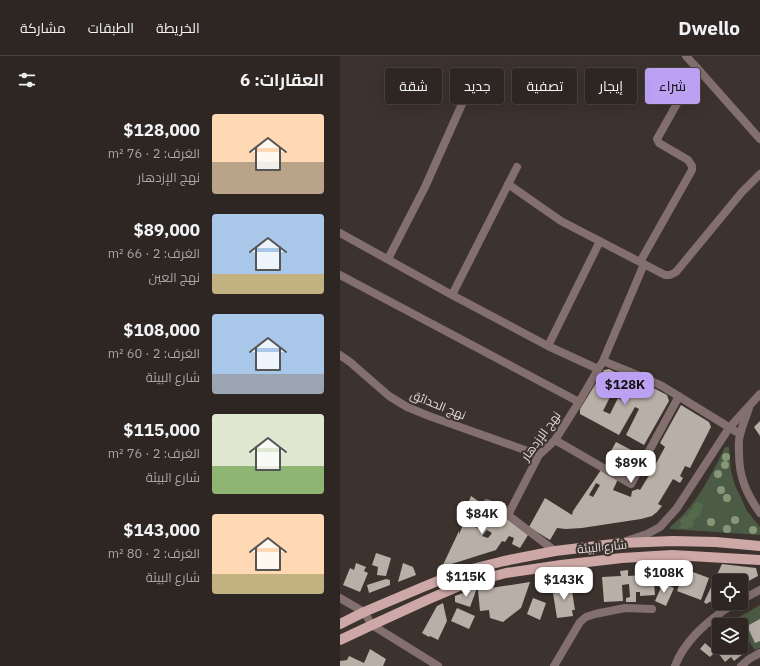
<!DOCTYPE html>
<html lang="ar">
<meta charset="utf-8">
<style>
:root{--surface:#2d2622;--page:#39322f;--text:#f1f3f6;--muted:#a7a5a5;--line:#484340;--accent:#bca0f2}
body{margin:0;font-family:"IBM Plex Sans",Cairo,sans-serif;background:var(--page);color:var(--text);direction:rtl;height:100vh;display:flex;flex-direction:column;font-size:15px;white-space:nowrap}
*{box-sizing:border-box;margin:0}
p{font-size:13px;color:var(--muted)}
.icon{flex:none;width:22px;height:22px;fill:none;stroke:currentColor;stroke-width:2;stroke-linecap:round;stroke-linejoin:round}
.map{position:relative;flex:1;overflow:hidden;direction:ltr}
.side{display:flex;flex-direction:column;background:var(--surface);width:340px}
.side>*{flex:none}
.top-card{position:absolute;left:12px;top:12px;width:348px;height:36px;direction:rtl;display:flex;gap:8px}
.buttons{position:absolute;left:372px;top:518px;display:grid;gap:8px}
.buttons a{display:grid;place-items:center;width:36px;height:36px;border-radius:4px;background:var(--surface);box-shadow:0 4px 16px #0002,0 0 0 1px var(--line);font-size:20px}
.price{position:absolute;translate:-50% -34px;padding:0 9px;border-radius:8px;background:#fff;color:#222;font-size:13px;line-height:26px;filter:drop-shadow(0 1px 2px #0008)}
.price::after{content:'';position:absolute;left:50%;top:24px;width:12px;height:9px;margin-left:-6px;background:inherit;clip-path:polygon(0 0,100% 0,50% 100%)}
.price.current{background:var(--accent);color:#111}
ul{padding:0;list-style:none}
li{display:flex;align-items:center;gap:12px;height:100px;padding:0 16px}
li span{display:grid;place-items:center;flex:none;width:112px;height:80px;border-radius:4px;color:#555}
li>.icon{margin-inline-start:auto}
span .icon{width:48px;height:48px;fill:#fffc;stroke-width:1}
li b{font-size:17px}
h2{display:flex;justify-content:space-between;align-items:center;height:48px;padding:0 16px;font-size:17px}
.chip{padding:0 14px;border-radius:4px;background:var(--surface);box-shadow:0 4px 16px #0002,0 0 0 1px var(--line);font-size:14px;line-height:36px}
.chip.current{background:var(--accent);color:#111}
header{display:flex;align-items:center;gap:24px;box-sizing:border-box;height:56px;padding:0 20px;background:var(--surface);border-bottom:1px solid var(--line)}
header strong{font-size:19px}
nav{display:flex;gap:22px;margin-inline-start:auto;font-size:14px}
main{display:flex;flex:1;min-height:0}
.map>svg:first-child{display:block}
</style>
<header>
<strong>Dwello</strong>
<nav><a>الخريطة</a><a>الطبقات</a><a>مشاركة</a></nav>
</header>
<main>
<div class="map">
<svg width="420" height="610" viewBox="0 0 420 610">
<rect width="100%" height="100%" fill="#3c322e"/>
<path fill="#4c5b45" d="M 385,391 L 389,391 L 391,415 L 395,429 L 407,455 L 420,471 L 420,479 L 330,473 L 330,471 C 355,451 371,420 385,391 Z
M 420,549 L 420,592 L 415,594 L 401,574 L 401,569 L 397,569 L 394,564 Z"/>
<path fill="#556a4c" d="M 357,446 L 358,447 L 361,447 L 363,450 C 362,454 360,456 360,460 L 355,463 L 353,463 L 353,464 C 354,468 354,469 351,472 L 349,471 L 347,473 L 339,472 L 342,467 L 340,465 L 343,461 L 348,459 L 349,455 L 353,453 L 353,449 Z"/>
<path fill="#b8afa6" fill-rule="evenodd" d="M 269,313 L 281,319 L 263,355 L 270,358 L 278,342 L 281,344 L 290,323 L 302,326 L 327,339 L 329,345 L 304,389 L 286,379 L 299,353 L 295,351 L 279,379 L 240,358 L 240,353 L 264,314 Z
M 341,349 L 369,366 L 371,371 L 350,412 L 345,410 L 340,420 L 343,422 L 340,427 L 333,423 L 318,448 L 322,450 L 317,456 L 312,460 L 301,463 L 242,472 L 226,473 L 217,472 L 210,484 L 189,471 L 205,442 L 232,459 L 233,455 L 261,414 L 278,423 L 273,434 L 291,441 L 292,435 L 298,433 L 300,434 L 313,413 L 325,391 L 320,387 ZM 256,427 L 260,429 L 253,441 L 249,439 Z
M 420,365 L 420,380 L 414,371 Z
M 276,386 L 295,396 L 297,400 L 286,419 L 270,410 L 276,397 L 271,395 Z
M 131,440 L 141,447 L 131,469 L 139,473 L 151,454 L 163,460 L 188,479 L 180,492 L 172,488 L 174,482 L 169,480 L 165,486 L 162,485 L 156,494 L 102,511 L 119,475 L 119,478 L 125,465 L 122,463 ZM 147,474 L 152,477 L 148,482 L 142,480 Z
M 36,497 L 51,502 L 46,520 L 37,519 L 38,511 L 32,509 Z
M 16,507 L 26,511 L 24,515 L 28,517 L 20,536 L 3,529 L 10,512 L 14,514 Z
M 63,507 L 73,511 L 76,519 L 58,526 Z
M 382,508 L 416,512 L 418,520 L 401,529 L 401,525 L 379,525 L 379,541 L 366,548 L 364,546 Z
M 345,513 L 369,522 L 361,544 L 337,535 Z
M 288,514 L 288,520 L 319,518 L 319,525 L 314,526 L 315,539 L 300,540 L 300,536 L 296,536 L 296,546 L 286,546 L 286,542 L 290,541 L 289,528 L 282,529 L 283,545 L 264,546 L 262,521 L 281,520 L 280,515 Z
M 46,523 L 50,524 L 50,529 L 29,537 L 27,529 Z
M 190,526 L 181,552 L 163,566 L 150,562 L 149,554 L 140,555 L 138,534 Z
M 323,527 L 334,532 L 326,550 L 315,545 Z
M 229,528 L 230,535 L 232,535 L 235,554 L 232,554 L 233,560 L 217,562 L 212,531 Z
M 137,532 L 130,551 L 115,546 L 115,540 Z
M 193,542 L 206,547 L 200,564 L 187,558 Z
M 103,547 L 107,565 L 98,584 L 90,580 L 89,581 L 82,577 L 97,550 Z
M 117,552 L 135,560 L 129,573 L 111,565 Z
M 420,563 L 420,585 L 415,587 L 407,570 Z
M 401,580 L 409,590 L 401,596 L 403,598 L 394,605 L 391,601 L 385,606 L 375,593 L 379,590 L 379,591 L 401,591 Z
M 365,587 L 375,596 L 370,601 L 360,593 Z
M 30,593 L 46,603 L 43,610 L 0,610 L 0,605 L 7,604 L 9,600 L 24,607 Z"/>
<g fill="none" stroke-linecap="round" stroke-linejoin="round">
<path stroke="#826f6e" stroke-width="8" d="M 168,128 L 221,165 L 325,219 L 330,219 L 336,216 L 402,136 L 420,118
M 0,177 L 112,239 L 208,290 L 258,313
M 48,203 L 85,131 L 122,48
M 300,206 L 352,114 L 352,110 L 348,104 L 319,87 L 317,83 L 357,12
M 0,219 L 239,346
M 112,239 L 177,111
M 208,290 L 260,185
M 0,299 L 10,306 L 49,340 L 67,351 L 89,360 L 199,399
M 263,305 L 304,208
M 215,384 L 291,428 L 339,340
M 147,447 L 168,459 L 215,495
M 168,459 L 199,399 L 215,384 L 239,346 L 263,305 L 300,320 L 322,330 L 400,378
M 214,610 L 240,566 L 246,561 L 255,558 L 285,552 L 312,553
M 401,610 L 409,603 L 420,597"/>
<path stroke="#826f6e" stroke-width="8" d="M 346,0 L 357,12 L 420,83
M 409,352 C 406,361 402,370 400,379 C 398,385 399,391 399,397 C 399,421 406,437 420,457
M 286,485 L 307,478 L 320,471 L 337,452 L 389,372 L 420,338
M 0,542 L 24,556 L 32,569 L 98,610
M 401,544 L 420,534
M 335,610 C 345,583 371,562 395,547"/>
<path stroke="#cea8a6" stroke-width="10" d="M 0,568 L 24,556 L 83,531 L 120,516 L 164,505 L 215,495 L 282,487 L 333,485 L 376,486 L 420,490
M 0,584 L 32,569 L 89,543 L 124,528 L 166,517 L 221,509 L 282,502 L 332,499 L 420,504"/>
</g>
<g fill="#869777">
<circle cx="386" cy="401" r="4"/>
<circle cx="385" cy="409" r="4"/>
<circle cx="378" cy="418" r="4"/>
<circle cx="381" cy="434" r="4"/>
<circle cx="387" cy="442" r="4"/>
<circle cx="395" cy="464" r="4"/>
<circle cx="371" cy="466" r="4"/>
<circle cx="387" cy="473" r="4"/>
<circle cx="413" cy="474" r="4"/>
</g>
<g text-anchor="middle" stroke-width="4" stroke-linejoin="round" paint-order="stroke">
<g font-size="12" fill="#e3ddda" stroke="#3c322e">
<text transform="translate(98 349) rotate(22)" y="4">نهج الحدائق</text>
<text transform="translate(201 380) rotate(-54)" y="4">نهج الإزدهار</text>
<text transform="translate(262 491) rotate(-6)" y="4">شارع البيئة</text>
</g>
</g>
</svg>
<div class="buttons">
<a><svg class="icon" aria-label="locate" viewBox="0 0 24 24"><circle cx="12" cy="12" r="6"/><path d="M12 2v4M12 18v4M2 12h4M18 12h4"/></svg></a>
<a><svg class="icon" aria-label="layers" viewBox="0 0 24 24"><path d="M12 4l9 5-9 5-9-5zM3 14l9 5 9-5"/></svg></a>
</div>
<b class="price current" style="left:285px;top:350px">$128K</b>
<b class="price" style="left:291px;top:428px">$89K</b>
<b class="price" style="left:142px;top:479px">$84K</b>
<b class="price" style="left:324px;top:538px">$108K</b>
<b class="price" style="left:126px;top:542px">$115K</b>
<b class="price" style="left:224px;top:545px">$143K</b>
<div class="top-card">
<a class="chip current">شراء</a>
<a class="chip">إيجار</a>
<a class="chip">تصفية</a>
<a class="chip">جديد</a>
<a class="chip">شقة</a>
</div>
</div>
<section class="side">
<h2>العقارات: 6<svg class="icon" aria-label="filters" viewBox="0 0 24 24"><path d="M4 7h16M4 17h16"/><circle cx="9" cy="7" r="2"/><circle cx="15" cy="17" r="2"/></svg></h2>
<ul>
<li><span style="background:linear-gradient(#ffd9b3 60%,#b9a48a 0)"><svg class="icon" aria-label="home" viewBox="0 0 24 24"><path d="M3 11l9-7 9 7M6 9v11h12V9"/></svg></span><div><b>$128,000</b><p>الغرف: 2 · 76 m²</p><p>نهج الإزدهار</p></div></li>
<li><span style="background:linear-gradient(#a9c7e8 75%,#c2b280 0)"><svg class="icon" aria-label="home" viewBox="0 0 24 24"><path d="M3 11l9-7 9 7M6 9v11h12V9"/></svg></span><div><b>$89,000</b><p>الغرف: 2 · 66 m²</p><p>نهج العين</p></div></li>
<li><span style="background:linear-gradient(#a9c7e8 75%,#9aa5b1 0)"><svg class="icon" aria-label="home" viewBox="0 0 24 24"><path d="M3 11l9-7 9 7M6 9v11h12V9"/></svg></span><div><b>$108,000</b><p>الغرف: 2 · 60 m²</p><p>شارع البيئة</p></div></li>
<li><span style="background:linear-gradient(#dfe7d0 65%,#8fb573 0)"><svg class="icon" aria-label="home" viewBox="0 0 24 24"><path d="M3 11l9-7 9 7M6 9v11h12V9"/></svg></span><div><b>$115,000</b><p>الغرف: 2 · 76 m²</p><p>شارع البيئة</p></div></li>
<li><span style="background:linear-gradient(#ffd9b3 75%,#c2b280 0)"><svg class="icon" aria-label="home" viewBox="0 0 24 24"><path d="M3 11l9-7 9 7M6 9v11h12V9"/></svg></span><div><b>$143,000</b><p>الغرف: 2 · 80 m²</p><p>شارع البيئة</p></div></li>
</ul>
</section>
</main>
